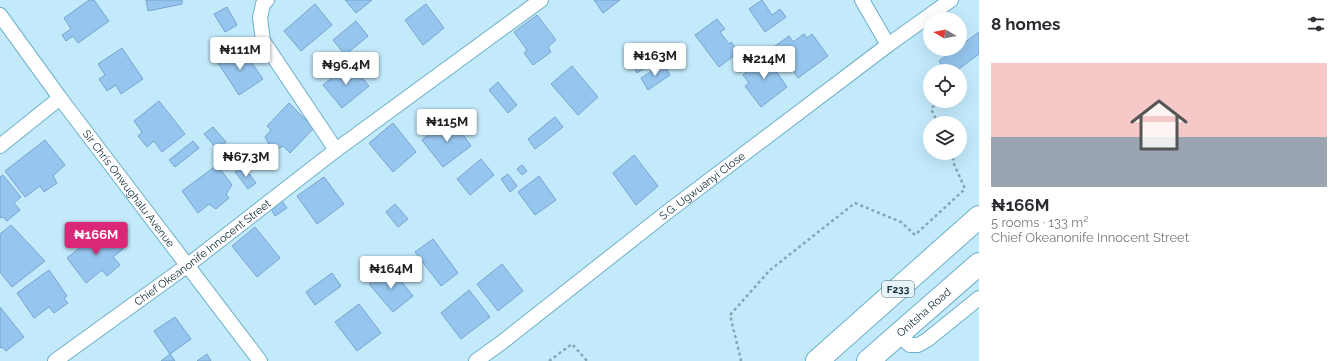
<!DOCTYPE html>
<meta charset="utf-8">
<style>
:root{--surface:#fff;--page:#f7f7f7;--text:#2b2b33;--muted:#7c7c81;--accent:#db2777}
body{margin:0;font-family:Raleway,sans-serif;background:var(--page);color:var(--text);height:100vh;display:flex;flex-direction:column;font-size:15px;white-space:nowrap}
*{box-sizing:border-box;margin:0}
p{font-size:13px;color:var(--muted)}
.icon{flex:none;width:22px;height:22px;fill:none;stroke:currentColor;stroke-width:2;stroke-linecap:round;stroke-linejoin:round}
.map{position:relative;flex:1;overflow:hidden}
.details{display:flex;flex-direction:column;background:var(--surface);width:360px}
.details>*{flex:none}
.needle{width:26px;rotate:280deg}
.tools{position:absolute;left:923px;top:12px;display:grid;gap:8px}
.tools a{display:grid;place-items:center;width:44px;height:44px;border-radius:50%;background:var(--surface);box-shadow:0 4px 16px #0002;font-size:20px}
.price{position:absolute;translate:-50% -34px;padding:0 9px;border-radius:4px;background:#fff;color:#222;font-size:13px;line-height:26px;filter:drop-shadow(0 1px 2px #0008)}
.price::after{content:'';position:absolute;left:50%;top:24px;width:12px;height:9px;margin-left:-6px;background:inherit;clip-path:polygon(0 0,100% 0,50% 100%)}
.price.on{background:var(--accent);color:#fff}
ul{padding:0;list-style:none}
li{display:grid;align-content:center;gap:8px;height:212px;padding:0 12px}
li span{display:grid;place-items:center;height:124px;border-radius:0px;color:#555}
li>.icon{margin-inline-start:auto}
span .icon{width:72px;height:72px;fill:#fffc;stroke-width:1}
li b{font-size:17px}
h2{display:flex;justify-content:space-between;align-items:center;height:48px;padding:0 12px;font-size:17px}
main{display:flex;flex:1;min-height:0}
.map>svg:first-child{display:block}
</style>
<main>
<div class="map">
<svg width="979" height="361" viewBox="0 0 979 361">
<rect width="100%" height="100%" fill="#c3eafb"/>
<path fill="#96c6ef" stroke="#76a4cd" d="M 89,0 L 94,0 L 109,21 L 78,43 L 73,36 L 66,41 L 62,35 L 71,29 L 64,18 Z
M 146,0 L 182,0 L 182,4 L 148,11 Z
M 345,0 L 372,0 L 356,13 Z
M 594,0 L 620,0 L 603,13 Z
M 762,0 L 772,15 L 780,9 L 786,17 L 765,32 L 749,9 Z
M 315,4 L 332,25 L 301,51 L 284,31 Z
M 426,4 L 444,28 L 423,45 L 405,20 Z
M 227,7 L 237,25 L 225,32 L 214,14 Z
M 537,15 L 556,40 L 548,47 L 551,52 L 533,65 L 524,53 L 527,50 L 514,32 Z
M 717,19 L 725,29 L 720,32 L 729,44 L 731,42 L 739,52 L 719,67 L 695,35 Z
M 356,21 L 368,36 L 345,55 L 333,40 Z
M 979,32 L 979,54 L 956,71 L 946,71 L 939,61 L 955,49 L 960,49 L 960,46 Z
M 804,34 L 807,38 L 812,34 L 828,56 L 798,78 L 775,46 L 789,36 L 793,42 Z
M 241,47 L 263,79 L 239,95 L 218,63 Z
M 122,48 L 143,79 L 121,94 L 116,85 L 107,91 L 99,79 L 105,75 L 98,64 Z
M 765,52 L 776,67 L 774,68 L 787,87 L 761,107 L 745,86 L 749,83 L 743,75 L 750,69 L 747,65 Z
M 643,58 L 648,66 L 637,73 L 632,65 Z
M 350,63 L 369,86 L 342,108 L 323,85 Z
M 663,64 L 670,75 L 648,90 L 641,78 Z
M 572,66 L 598,97 L 578,115 L 551,84 Z
M 498,82 L 517,105 L 508,113 L 489,90 Z
M 159,101 L 185,134 L 162,152 L 154,141 L 147,147 L 138,136 L 142,132 L 134,121 Z
M 289,103 L 314,128 L 290,153 L 283,146 L 273,151 L 265,137 L 271,130 L 267,126 Z
M 555,117 L 563,127 L 535,149 L 528,139 Z
M 451,118 L 471,146 L 443,167 L 422,140 Z
M 393,123 L 416,152 L 393,172 L 369,143 Z
M 213,127 L 226,142 L 217,149 L 204,134 Z
M 45,140 L 65,165 L 53,176 L 57,183 L 44,192 L 40,186 L 25,197 L 5,171 Z
M 193,141 L 199,148 L 175,167 L 169,160 Z
M 634,155 L 658,186 L 636,205 L 613,173 Z
M 481,159 L 494,175 L 470,195 L 457,179 Z
M 217,165 L 232,185 L 226,194 L 229,198 L 216,209 L 209,204 L 198,213 L 182,191 Z
M 522,165 L 527,171 L 522,175 L 517,169 Z
M 243,166 L 256,183 L 248,189 L 235,172 Z
M 508,174 L 517,186 L 510,192 L 501,179 Z
M 3,175 L 21,197 L 14,203 L 20,210 L 7,221 L 3,217 L 0,218 L 0,177 Z
M 539,176 L 556,200 L 535,215 L 518,192 Z
M 324,177 L 344,204 L 317,224 L 297,196 Z
M 282,201 L 287,208 L 275,216 L 271,209 Z
M 395,204 L 408,219 L 398,227 L 386,212 Z
M 11,225 L 45,261 L 12,287 L 0,272 L 0,234 Z
M 105,227 L 123,249 L 113,257 L 120,265 L 107,276 L 102,270 L 86,283 L 67,258 Z
M 255,227 L 280,258 L 257,277 L 232,246 Z
M 433,239 L 458,273 L 441,286 L 415,252 Z
M 502,264 L 523,291 L 498,311 L 477,284 Z
M 390,267 L 413,296 L 393,312 L 369,284 Z
M 49,270 L 67,296 L 64,298 L 68,303 L 54,313 L 49,307 L 34,318 L 17,293 Z
M 332,273 L 341,286 L 315,305 L 306,292 Z
M 469,290 L 490,317 L 461,339 L 441,313 Z
M 359,304 L 381,333 L 357,351 L 335,322 Z
M 0,307 L 24,337 L 6,351 L 2,347 L 0,348 Z
M 175,317 L 191,339 L 170,354 L 154,331 Z
M 170,354 L 175,361 L 161,361 Z
M 207,354 L 211,361 L 197,361 Z"/>
<g fill="none" stroke-linecap="round" stroke-linejoin="round">
<defs>
<g id="minor">
<path d="M 267,0 L 263,4 L 260,18 L 263,41 L 336,150"/>
<path d="M 862,0 L 888,45"/>
<path id="s1" d="M 0,15 L 60,98 L 260,361"/>
<path d="M 0,146 L 60,98"/>
<path d="M 898,334 L 910,345 L 918,345 L 927,340 L 979,298"/>
<path id="s2" d="M 55,361 L 188,265 L 336,150 L 541,0"/>
<path id="s3" d="M 476,361 L 501,343 L 666,213 L 888,45 L 951,0"/>
</g>
<g id="primary">
<path d="M 817,361 L 979,217"/>
<path id="s4" d="M 868,361 L 979,264"/>
</g>
</defs>
<use href="#minor" stroke="#6dafca" stroke-width="16"/>
<use href="#primary" stroke="#6dafca" stroke-width="24"/>
<path stroke="#83a7b5" stroke-width="2.5" stroke-dasharray="3 3" stroke-linecap="butt" d="M 938,101 L 931,109 L 938,123
M 549,361 L 572,344 L 587,361
M 740,361 L 741,360 L 730,315 L 770,270 L 855,203 L 901,222 L 915,235 L 965,189 L 954,164 L 952,153"/>
<use href="#minor" stroke="#fff" stroke-width="14"/>
<use href="#primary" stroke="#fff" stroke-width="22"/>
</g>
<g text-anchor="middle" stroke-width="3.5" stroke-linejoin="round" paint-order="stroke">
<rect fill="#e6f3f8" stroke="#506870" stroke-width="1" x="882" y="281" width="32" height="16" rx="3"/>
<g font-size="10" font-weight="bold" fill="#102c36">
<text x="898" y="293">F233</text>
</g>
<g font-size="11" fill="#102c36" stroke="#e6f3f8">
<text dy="4" stroke="none"><textPath href="#s3" startOffset="286">S.G. Ugwuanyi Close</textPath></text>
<text dy="4" stroke="none"><textPath href="#s1" startOffset="216">Sir Chris Onwughalu Avenue</textPath></text>
<text dy="4" stroke="none"><textPath href="#s2" startOffset="183">Chief Okeanonife Innocent Street</textPath></text>
<text dy="4" stroke="none"><textPath href="#s4" startOffset="74">Onitsha Road</textPath></text>
</g>
</g>
</svg>
<div class="tools">
<a><svg class="needle" viewBox="-14 -14 28 28"><path d="M0-13l5 13h-10z" fill="#e53935"/><path d="M0 13l5-13h-10z" fill="#7c7c81"/></svg></a>
<a><svg class="icon" aria-label="locate" viewBox="0 0 24 24"><circle cx="12" cy="12" r="6"/><path d="M12 2v4M12 18v4M2 12h4M18 12h4"/></svg></a>
<a><svg class="icon" aria-label="layers" viewBox="0 0 24 24"><path d="M12 4l9 5-9 5-9-5zM3 14l9 5 9-5"/></svg></a>
</div>
<b class="price" style="left:240px;top:71px">₦111M</b>
<b class="price" style="left:655px;top:77px">₦163M</b>
<b class="price" style="left:764px;top:80px">₦214M</b>
<b class="price" style="left:346px;top:86px">₦96.4M</b>
<b class="price" style="left:447px;top:143px">₦115M</b>
<b class="price" style="left:246px;top:178px">₦67.3M</b>
<b class="price on" style="left:96px;top:256px">₦166M</b>
<b class="price" style="left:391px;top:290px">₦164M</b>
</div>
<section class="details">
<h2>8 homes<svg class="icon" aria-label="filters" viewBox="0 0 24 24"><path d="M4 7h16M4 17h16"/><circle cx="9" cy="7" r="2"/><circle cx="15" cy="17" r="2"/></svg></h2>
<ul>
<li><span style="background:linear-gradient(#f6c9c9 60%,#9aa5b1 0)"><svg class="icon" aria-label="home" viewBox="0 0 24 24"><path d="M3 11l9-7 9 7M6 9v11h12V9"/></svg></span><div><b>₦166M</b><p>5 rooms · 133 m²</p><p>Chief Okeanonife Innocent Street</p></div></li>
</ul>
</section>
</main>
